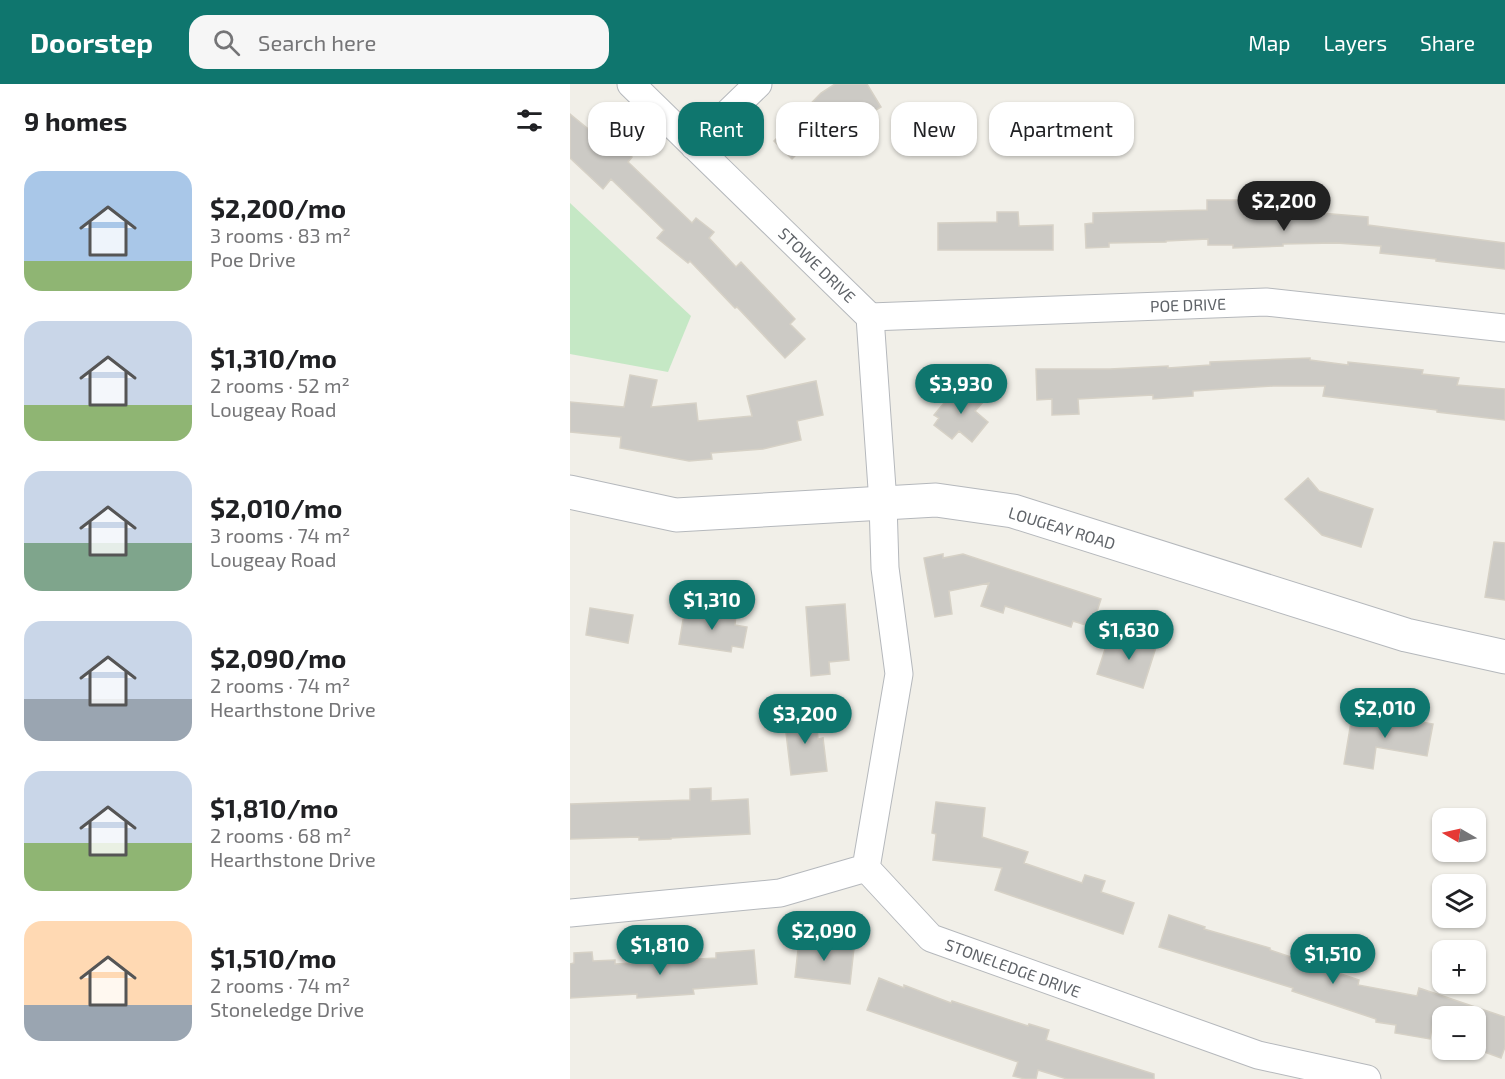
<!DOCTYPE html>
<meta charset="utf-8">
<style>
:root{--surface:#fff;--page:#f6f6f6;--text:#202124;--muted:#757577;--accent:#0f766e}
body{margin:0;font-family:"Exo 2",sans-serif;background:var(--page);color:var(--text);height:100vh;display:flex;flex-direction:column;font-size:22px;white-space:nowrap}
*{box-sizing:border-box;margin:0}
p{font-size:20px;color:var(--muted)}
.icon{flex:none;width:33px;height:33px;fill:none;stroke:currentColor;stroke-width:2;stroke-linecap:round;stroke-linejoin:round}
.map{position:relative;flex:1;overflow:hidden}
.side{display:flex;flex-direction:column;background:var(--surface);width:570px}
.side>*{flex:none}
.hud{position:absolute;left:18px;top:18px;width:570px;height:54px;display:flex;gap:12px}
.needle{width:39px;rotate:279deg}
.tools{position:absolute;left:862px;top:724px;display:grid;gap:12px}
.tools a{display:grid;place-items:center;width:54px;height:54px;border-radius:12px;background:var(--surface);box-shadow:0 2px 4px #0004;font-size:30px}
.price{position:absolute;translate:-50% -51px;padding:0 14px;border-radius:21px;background:var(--accent);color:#fff;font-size:20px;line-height:39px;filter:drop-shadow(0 2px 3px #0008)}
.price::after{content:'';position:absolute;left:50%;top:36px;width:18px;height:14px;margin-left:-9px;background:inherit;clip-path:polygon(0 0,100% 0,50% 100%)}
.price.active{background:#222;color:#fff}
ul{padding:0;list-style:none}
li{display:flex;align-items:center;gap:18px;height:150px;padding:0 24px}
li span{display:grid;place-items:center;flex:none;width:168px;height:120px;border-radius:18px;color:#555}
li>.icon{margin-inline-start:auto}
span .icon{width:72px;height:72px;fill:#fffc;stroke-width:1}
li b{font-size:26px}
h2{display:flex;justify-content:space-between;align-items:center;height:72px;padding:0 24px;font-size:26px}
.tag{padding:0 21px;border-radius:18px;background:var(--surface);box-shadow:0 2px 4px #0004;font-size:21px;line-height:54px}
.tag.active{background:var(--accent);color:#fff}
header{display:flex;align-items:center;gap:36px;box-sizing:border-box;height:84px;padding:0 30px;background:var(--accent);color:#fff}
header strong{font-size:28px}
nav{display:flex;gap:33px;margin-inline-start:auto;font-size:21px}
.search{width:420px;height:54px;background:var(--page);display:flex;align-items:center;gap:15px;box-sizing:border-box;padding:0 21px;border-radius:18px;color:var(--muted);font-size:22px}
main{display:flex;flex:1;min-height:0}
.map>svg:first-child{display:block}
</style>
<header>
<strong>Doorstep</strong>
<div class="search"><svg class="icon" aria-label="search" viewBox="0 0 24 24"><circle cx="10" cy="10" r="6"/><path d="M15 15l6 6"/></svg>Search here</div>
<nav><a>Map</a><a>Layers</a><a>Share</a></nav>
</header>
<main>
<section class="side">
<h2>9 homes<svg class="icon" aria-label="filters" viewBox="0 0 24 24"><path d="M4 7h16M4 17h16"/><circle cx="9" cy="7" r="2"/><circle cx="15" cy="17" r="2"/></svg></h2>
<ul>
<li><span style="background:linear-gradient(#a9c7e8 75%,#8fb573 0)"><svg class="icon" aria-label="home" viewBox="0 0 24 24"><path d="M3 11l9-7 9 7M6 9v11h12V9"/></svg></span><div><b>$2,200/mo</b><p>3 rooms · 83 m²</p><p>Poe Drive</p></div></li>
<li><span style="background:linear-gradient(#c9d6e8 70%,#8fb573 0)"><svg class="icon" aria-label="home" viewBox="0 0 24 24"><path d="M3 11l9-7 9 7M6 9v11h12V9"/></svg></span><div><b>$1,310/mo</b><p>2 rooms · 52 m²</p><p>Lougeay Road</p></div></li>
<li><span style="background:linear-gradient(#c9d6e8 60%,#7fa58c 0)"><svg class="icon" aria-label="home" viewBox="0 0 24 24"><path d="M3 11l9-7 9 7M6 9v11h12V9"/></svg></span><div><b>$2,010/mo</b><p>3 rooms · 74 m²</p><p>Lougeay Road</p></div></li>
<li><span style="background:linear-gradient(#c9d6e8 65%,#9aa5b1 0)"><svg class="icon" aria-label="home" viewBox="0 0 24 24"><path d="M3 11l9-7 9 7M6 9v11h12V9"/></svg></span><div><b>$2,090/mo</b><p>2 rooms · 74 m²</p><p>Hearthstone Drive</p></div></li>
<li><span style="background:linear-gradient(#c9d6e8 60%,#8fb573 0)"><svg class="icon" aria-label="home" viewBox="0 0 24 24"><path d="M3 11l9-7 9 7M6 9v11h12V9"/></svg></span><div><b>$1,810/mo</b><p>2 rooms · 68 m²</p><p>Hearthstone Drive</p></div></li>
<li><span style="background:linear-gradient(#ffd9b3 70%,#9aa5b1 0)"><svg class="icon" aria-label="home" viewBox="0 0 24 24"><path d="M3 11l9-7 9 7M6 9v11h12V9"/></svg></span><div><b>$1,510/mo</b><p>2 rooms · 74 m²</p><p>Stoneledge Drive</p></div></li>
</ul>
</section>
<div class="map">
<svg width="935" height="995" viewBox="0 0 935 995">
<rect width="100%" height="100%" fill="#f1efe8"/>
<path fill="#c5e8c5" d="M 0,119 L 121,232 L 98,288 L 0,270 Z"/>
<path fill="#cccac5" stroke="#d6d1c6" stroke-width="1.5" d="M 265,0 L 297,0 L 311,23 L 275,45 L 266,30 L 222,75 L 204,57 L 251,9 Z
M 0,30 L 38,61 L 43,56 L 62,73 L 58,78 L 122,139 L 126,134 L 144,148 L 139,154 L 166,183 L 171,178 L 225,235 L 220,240 L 235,255 L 215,274 L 167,223 L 165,224 L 120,177 L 118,179 L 87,154 L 94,146 L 41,95 L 33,105 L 0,74 Z
M 637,116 L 681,116 L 681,124 L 738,124 L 738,128 L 798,133 L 798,141 L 935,159 L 935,185 L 866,177 L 866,175 L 810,169 L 811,162 L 766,159 L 713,160 L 713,162 L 663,164 L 663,161 L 638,161 L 638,155 L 596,157 L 596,158 L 539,159 L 539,163 L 516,164 L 515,140 L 523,139 L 523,129 L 637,126 Z
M 427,128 L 448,128 L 449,142 L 483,141 L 483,166 L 368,166 L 368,139 L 427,138 Z
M 740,274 L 740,276 L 778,281 L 778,278 L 853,286 L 852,290 L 889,294 L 887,301 L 935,305 L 935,336 L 867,328 L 867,326 L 753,312 L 755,302 L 703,302 L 623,307 L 623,312 L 583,315 L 583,311 L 508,315 L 509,330 L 482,331 L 482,315 L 467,316 L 466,285 L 540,285 L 598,282 L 598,284 L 640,281 L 640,278 Z
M 60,291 L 87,296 L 81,323 L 126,319 L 128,337 L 182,332 L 177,312 L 246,297 L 253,331 L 227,337 L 231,356 L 193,365 L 141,369 L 142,375 L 119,377 L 50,364 L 51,353 L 0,348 L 0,318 L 54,323 Z
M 395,302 L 414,317 L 405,327 L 418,338 L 402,358 L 389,347 L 382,355 L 364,341 L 369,334 L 364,331 L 383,308 L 387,312 Z
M 738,394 L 749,407 L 803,425 L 791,463 L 752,451 L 715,415 Z
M 924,458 L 935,459 L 935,516 L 915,513 Z
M 373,470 L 373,474 L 393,470 L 531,515 L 522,543 L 503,537 L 501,543 L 435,522 L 433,529 L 411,522 L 419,499 L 379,507 L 382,530 L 365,533 L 354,474 Z
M 275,520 L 279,576 L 259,578 L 260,590 L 241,592 L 236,523 Z
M 20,524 L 63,531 L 58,559 L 16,551 Z
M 115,524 L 166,531 L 165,541 L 177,543 L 173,564 L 162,562 L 161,568 L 109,560 Z
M 563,549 L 588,557 L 573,604 L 527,590 L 538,556 L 559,563 Z
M 246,629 L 248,655 L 253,654 L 257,687 L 221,691 L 214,632 Z
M 782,632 L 818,638 L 819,632 L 863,640 L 857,672 L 806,663 L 803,685 L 774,680 Z
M 141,704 L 141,717 L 178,715 L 180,750 L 101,754 L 101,755 L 69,756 L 69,753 L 0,755 L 0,720 L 120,716 L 120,705 Z
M 366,718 L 415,724 L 412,753 L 458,768 L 454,779 L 512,799 L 515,791 L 535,797 L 531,808 L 564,819 L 553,850 L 425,806 L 432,784 L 363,776 L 366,750 L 362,749 Z
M 599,831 L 635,843 L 634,845 L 700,864 L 700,866 L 789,896 L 788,901 L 847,912 L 849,904 L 935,933 L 935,963 L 931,974 L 906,965 L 906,933 L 864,933 L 860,955 L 825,949 L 826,941 L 806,938 L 806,935 L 722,907 L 723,904 L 589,863 Z
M 229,857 L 284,864 L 280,900 L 225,893 Z
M 184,866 L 187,900 L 123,905 L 124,910 L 67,914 L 67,910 L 0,914 L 0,880 L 4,879 L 4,869 L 22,868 L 23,877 L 45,876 L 45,880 L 146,874 L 146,869 Z
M 309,894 L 334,904 L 334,901 L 381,919 L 382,917 L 458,942 L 459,940 L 479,946 L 476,956 L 584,990 L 584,995 L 497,995 L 468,986 L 466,995 L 455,995 L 443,992 L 448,978 L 297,926 Z"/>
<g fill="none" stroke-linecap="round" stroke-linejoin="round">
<defs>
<path id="minor" d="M 61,0 L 300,233 L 313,419 L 315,484 L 329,590 L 296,784
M 124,62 L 188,0
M 300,233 L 696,218 L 935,244
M 296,784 L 361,854 L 688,971 L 797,995
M 0,829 L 210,809 L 296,784"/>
<path id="tertiary" d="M 0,408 L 106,431 L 366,416 L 443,427 L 836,551 L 935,573"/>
</defs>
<use href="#minor" stroke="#b5b8bc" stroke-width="29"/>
<use href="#tertiary" stroke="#b5b8bc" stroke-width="35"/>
<use href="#minor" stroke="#fff" stroke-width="27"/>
<use href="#tertiary" stroke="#fff" stroke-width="33"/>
</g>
<g text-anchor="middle" stroke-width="6" stroke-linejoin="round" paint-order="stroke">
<g font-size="16" fill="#5f6368" stroke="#fff">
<text transform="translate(247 181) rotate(44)" y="6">STOWE DRIVE</text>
<text transform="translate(618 221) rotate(-2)" y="6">POE DRIVE</text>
<text transform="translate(492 444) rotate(17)" y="6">LOUGEAY ROAD</text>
<text transform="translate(443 884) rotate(20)" y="6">STONELEDGE DRIVE</text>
</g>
</g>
</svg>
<div class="tools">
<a><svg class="needle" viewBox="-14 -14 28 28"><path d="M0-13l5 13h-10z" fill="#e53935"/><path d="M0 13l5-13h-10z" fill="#757577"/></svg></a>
<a><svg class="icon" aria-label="layers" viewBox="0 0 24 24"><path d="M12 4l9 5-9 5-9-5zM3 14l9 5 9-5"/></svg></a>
<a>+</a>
<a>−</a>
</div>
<b class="price active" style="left:714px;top:148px">$2,200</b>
<b class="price" style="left:391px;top:331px">$3,930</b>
<b class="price" style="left:142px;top:547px">$1,310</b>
<b class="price" style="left:559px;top:577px">$1,630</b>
<b class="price" style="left:815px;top:655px">$2,010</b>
<b class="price" style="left:235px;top:661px">$3,200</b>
<b class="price" style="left:254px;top:878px">$2,090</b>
<b class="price" style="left:90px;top:892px">$1,810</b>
<b class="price" style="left:763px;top:901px">$1,510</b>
<div class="hud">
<a class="tag">Buy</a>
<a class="tag active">Rent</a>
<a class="tag">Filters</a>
<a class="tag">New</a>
<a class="tag">Apartment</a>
</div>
</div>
</main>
